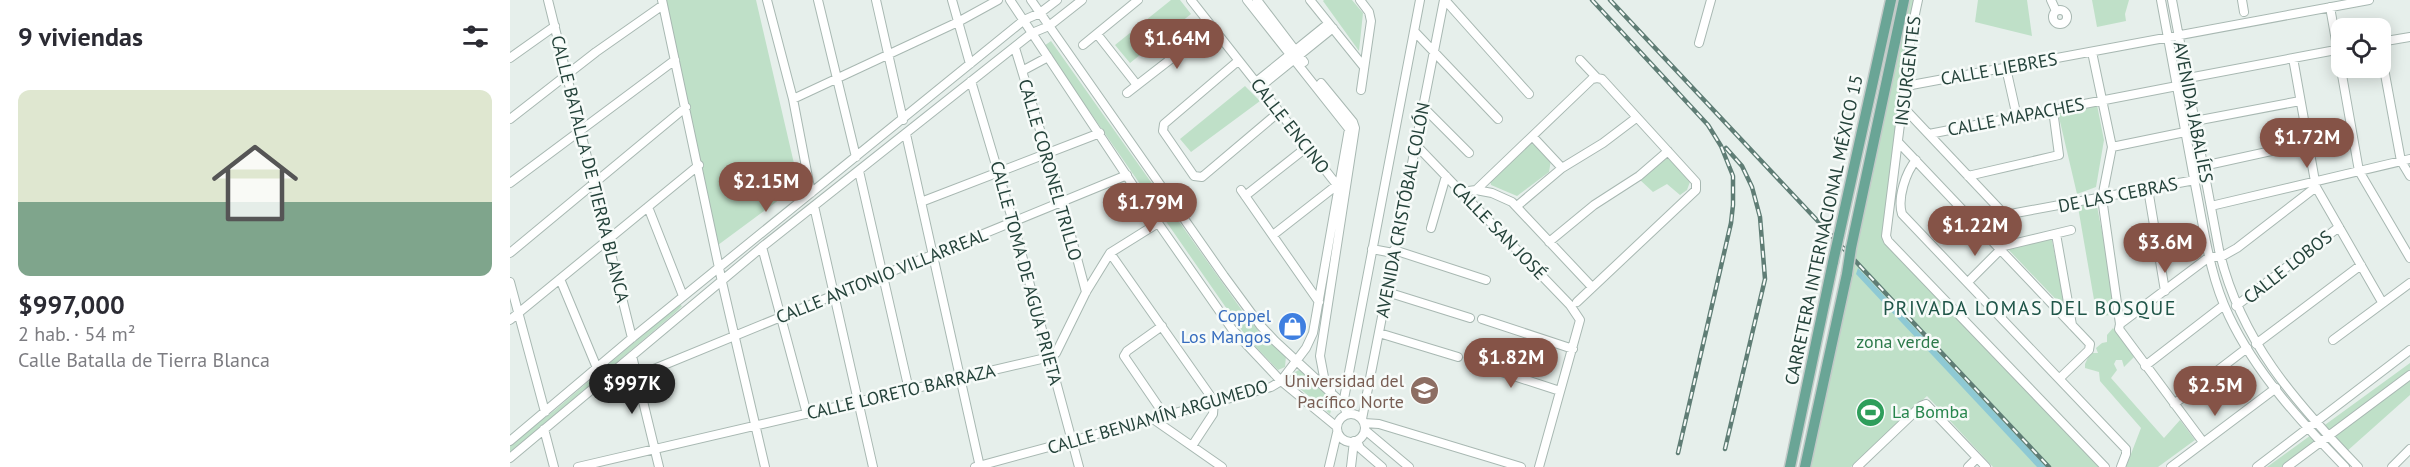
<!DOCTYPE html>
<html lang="es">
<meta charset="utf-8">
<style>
:root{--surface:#fff;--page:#f2f2f3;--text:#2b2b33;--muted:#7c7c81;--line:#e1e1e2;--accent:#855347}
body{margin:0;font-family:"PT Sans",sans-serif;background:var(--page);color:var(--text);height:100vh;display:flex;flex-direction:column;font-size:22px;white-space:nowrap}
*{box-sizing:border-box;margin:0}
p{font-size:20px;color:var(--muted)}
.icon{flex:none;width:33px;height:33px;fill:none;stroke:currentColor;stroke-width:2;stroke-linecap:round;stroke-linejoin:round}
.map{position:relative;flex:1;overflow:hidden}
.sheet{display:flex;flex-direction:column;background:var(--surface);width:510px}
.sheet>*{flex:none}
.controls{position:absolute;left:1821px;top:18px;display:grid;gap:12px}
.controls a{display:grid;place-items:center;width:60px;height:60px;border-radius:12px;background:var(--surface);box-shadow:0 3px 15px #0003;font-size:30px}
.price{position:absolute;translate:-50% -51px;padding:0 14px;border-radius:21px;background:var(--accent);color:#fff;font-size:20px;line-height:39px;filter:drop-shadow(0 2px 3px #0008)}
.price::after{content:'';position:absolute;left:50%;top:36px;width:18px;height:14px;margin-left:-9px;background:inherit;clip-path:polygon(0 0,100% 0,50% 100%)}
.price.active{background:#222;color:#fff}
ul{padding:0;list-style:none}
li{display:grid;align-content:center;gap:12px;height:318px;padding:0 18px}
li+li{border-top:2px solid var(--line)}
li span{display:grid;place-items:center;height:186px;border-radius:12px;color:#555}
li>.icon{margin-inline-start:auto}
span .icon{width:108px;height:108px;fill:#fffc;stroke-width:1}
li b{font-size:26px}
h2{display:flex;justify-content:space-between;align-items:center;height:72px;padding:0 18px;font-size:26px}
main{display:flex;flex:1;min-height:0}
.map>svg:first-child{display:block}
</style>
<main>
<section class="sheet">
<h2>9 viviendas<svg class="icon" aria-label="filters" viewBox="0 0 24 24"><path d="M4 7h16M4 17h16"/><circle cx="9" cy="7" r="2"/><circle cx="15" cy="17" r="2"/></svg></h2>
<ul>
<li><span style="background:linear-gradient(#dfe7d0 60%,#7fa58c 0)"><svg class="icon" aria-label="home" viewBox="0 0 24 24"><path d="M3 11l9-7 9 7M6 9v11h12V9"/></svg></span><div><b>$997,000</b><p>2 hab. · 54 m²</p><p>Calle Batalla de Tierra Blanca</p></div></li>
</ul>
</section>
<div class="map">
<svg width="1900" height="467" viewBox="0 0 1900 467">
<rect width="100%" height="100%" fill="#e6efeb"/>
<path fill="#bfe0c8" d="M 156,0 L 246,0 L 289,185 L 208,245 Z
M 661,0 L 670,0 L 681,14 L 620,63 L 605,45 Z
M 814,0 L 842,0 L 853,13 L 849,51 L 813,1 Z
M 1398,0 L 1407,0 L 1373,238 L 1593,467 L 1483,467 L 1417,396 L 1341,467 L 1299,467 Z
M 1468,0 L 1517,0 L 1522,36 L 1465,22 Z
M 1582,0 L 1619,0 L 1615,14 L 1616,21 L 1587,27 Z
M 541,41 L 731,309 L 750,333 L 776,356 L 775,367 L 768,370 L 738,339 L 726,322 L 534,46 Z
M 735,86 L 750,101 L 681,152 L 670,139 Z
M 1587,105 L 1594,140 L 1586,187 L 1567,194 L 1548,113 Z
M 1017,142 L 1027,146 L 1041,160 L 1039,172 L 1007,196 L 981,185 L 980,180 Z
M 1157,157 L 1162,159 L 1181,179 L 1177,190 L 1170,195 L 1157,184 L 1143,192 L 1129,179 Z
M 1586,201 L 1606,304 L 1606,314 L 1587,317 L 1568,207 Z
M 1541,236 L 1556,310 L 1496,247 Z
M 169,304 L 172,306 L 166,312 L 0,453 L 0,444 L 45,410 Z
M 1603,328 L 1624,357 L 1614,367 L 1612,360 L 1606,360 L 1604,364 L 1607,370 L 1601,378 L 1654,438 L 1670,420 L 1685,440 L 1648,467 L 1616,467 L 1631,428 L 1590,381 L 1589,372 L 1575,368 L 1575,364 L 1580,353 L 1588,353 L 1586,348 L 1592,343 L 1597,342 L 1597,335 Z
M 1900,363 L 1900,395 L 1827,460 L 1809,442 L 1781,467 L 1757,467 Z
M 791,369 L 824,400 L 820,414 L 782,382 L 783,373 Z"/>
<path fill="#8ec9d4" d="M 1348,268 L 1536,467 L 1527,467 L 1346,274 Z"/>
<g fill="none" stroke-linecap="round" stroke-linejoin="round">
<defs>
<path id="minor" d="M 38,0 L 122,338
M 152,0 L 212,282 L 255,467
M 257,0 L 283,99 L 301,193
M 308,0 L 346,157
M 366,0 L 393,120
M 442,0 L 460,64
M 500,0 L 648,223 L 722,329 L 771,381 L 827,427
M 521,0 L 714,276 L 750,325 L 765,341 L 833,404 L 837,414
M 681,0 L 831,190
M 747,0 L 794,62
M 800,0 L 854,67
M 850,0 L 859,12 L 861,21 L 851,90
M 935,0 L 1019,94
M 1408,0 L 1402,28 L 1376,236 L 1378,241 L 1595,467
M 1541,0 L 1546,11
M 1651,0 C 1662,61 1674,122 1685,184 C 1694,228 1699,275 1719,316 C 1746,373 1791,422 1835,467
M 1662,0 L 1709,250 C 1730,340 1785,402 1848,467
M 1732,0 L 1734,12
M 1820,7 L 1849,171 L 1900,258
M1543 17a7 7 0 1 1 14 0a7 7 0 1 1-14 0Z
M 905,32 L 988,119
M 587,34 L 627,85
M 1870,42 L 1900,37
M 1189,43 L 1201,0
M 573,45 L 628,0
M 1870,47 L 1891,161 L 1900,176
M 505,48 L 552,202 L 576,292
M 1582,52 L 1602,147 L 1592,198 L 1610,324 L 1609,329 L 1693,442
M 0,58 L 45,26
M 1783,58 L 1806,187 L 1872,302
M 728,61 L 654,124 L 653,131 L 684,176 L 692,177 L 769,112
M 1496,68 L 1507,117
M 512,71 L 538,57
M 1673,79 L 1831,49
M 461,81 L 503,222 L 569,467
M 746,82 L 814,27
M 811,83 L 843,122 L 845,128 L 810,356 L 814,377 L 821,390
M 1396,86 L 1859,0
M 750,87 L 823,28
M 617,93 L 702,27
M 283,99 L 448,22 L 488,0
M 1393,107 L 1495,215 L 1685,180
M 914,108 L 959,153
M 0,119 L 86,52 L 153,5
M 1685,121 L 1790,101
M 396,134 L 470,467
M 1419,134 L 1667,86
M 1023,137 L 1052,168
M 1389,143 L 1580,344 L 1579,350 L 1550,378
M 906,145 L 1060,305 L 1070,320 L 1029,467
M 1602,147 L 1675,132
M 1406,160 C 1396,172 1387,198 1392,214 L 1616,449 L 1616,454 L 1611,467
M 1693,166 L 1798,143
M 349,171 L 399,390
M 1458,176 L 1549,155 L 1543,110
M 0,183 L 165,60
M 1638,189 L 1655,291
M 731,190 L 809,302
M 966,190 L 1082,79 L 1087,78
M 951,192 L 966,190 L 982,193 L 1002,202 L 1082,287
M 735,196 L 797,147
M 411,202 L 590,133
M 304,206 L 363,467
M 1007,206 L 1052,168 L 1093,143 L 1126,118
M 1701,206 L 1900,159
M 138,207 L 173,296
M 921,228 L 936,176
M 1546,234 L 1562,325
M 763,235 L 827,185
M 1039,242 L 1084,205 L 1129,176 L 1158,151
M 252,247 L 297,414
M 862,249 L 883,253
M 884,250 L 976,280
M 0,253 L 176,107
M 600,253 L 704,401 L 703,414 L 682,446
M 50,279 L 87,368
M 0,282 L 35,412
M 1458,282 L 1494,246 L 1561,230
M 877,292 L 960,318
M 1067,302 L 1186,190 L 1186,182 L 1092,79 L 1087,78 L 1070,60
M 1726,306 L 1829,227
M 972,319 L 1063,349
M 0,320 L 189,165
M 1610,324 L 1699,257 L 1711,257 L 1727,248 L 1806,187
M 652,326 L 617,351 L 614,356 L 655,416
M 869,333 L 948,357
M 1823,340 L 1900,283
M 1746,344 L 1851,265
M 122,356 L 149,467
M 961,362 L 1050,391
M 1635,366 L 1714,305
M 127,376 L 617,175
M 833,404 L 910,0
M 1664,404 L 1737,348
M827 428a14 14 0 1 1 28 0a14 14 0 1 1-28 0Z
M 643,419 L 712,467
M 852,419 L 934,0
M 854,423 L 869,424 L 1011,467
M 34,429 L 44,467
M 855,430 L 899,467
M 0,441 L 122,338 L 514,20 L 530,13 L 547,0
M 847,441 L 850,448 L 872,467
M 0,458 L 252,247 L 522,33 L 539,26 L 572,0
M 68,467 L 540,357 L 546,353 L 576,292 L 600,253 L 648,223
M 465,467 L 761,387 L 771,381 L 796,348 L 803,333 L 839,129 L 737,0
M 819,467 L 827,433
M 841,467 L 844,441
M 1347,467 L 1411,406 L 1416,404 L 1476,467
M 1458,467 L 1467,458
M 1661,467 L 1766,388
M 1747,467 L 1900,350
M 1777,467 L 1900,375
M 1882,467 L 1900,449"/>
<path id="major" d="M 1329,235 L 1381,0
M 1341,248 L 1394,0
M 1280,467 L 1323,262
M 1295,467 L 1337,274"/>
</defs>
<use href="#minor" stroke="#a8b8b2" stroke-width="10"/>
<use href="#major" stroke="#c2cac8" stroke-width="13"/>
<use href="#minor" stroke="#fff" stroke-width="8"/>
<use href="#major" stroke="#6aa596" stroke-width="10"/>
<defs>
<path id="rail" d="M 1082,0 L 1198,125 L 1211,146 L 1223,176 L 1223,205 L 1221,223 L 1168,453
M 1100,0 L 1539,467
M 1215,449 L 1255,279 L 1250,217 L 1242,187 L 1232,166 L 1216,148"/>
</defs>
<use href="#rail" stroke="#5f7d75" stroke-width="4.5"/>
<use href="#rail" stroke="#f7fbf9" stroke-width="2" stroke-dasharray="7" stroke-linecap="butt"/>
<defs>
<path id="major-bridge" d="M 1323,262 L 1329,235
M 1337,274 L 1341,248"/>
</defs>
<use href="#major-bridge" stroke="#c2cac8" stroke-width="13" stroke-linecap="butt"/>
<use href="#major-bridge" stroke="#6aa596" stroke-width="10"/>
</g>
<defs>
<symbol id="shop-disc" viewBox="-11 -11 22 22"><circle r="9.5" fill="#3f7fe0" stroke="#f7fbf9"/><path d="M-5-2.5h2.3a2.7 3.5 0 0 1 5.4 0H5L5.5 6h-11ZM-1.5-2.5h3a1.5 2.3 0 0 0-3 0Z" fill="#fff"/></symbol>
<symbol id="university-disc" viewBox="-11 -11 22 22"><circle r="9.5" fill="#8d6e63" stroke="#f7fbf9"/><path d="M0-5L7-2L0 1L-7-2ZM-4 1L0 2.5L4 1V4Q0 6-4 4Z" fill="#fff"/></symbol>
<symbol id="stadium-disc" viewBox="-11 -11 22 22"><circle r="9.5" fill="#2e9e5b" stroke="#f7fbf9"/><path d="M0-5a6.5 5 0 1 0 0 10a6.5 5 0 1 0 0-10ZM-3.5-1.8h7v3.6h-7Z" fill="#fff"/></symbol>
</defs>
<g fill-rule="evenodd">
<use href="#shop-disc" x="766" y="310" width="33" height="33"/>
<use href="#university-disc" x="898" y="374" width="33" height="33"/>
<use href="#stadium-disc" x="1344" y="396" width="33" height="33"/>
</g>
<g text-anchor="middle" stroke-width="5" stroke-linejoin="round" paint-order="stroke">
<g font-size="18" fill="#24423a" stroke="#f7fbf9">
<text transform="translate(1489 69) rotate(-10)" y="6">CALLE LIEBRES</text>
<text transform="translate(1398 71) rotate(-83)" y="6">INSURGENTES</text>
<text transform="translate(1683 112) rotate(79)" y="6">AVENIDA JABALÍES</text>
<text transform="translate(1506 117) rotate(-11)" y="6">CALLE MAPACHES</text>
<text transform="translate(780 126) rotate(52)" y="6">CALLE ENCINO</text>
<text transform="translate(80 169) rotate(76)" y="6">CALLE BATALLA DE TIERRA BLANCA</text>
<text transform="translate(540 170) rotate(74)" y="6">CALLE CORONEL TRILLO</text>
<text transform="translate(1608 195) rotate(-11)" y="6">DE LAS CEBRAS</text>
<text transform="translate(893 210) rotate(-79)" y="6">AVENIDA CRISTÓBAL COLÓN</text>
<text transform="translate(1314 230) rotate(-78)" y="6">CARRETERA INTERNACIONAL MÉXICO 15</text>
<text transform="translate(989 231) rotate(46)" y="6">CALLE SAN JOSÉ</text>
<text transform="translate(1778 267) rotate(-38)" y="6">CALLE LOBOS</text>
<text transform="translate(516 273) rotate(75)" y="6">CALLE TOMA DE AGUA PRIETA</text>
<text transform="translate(372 276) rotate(-22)" y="6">CALLE ANTONIO VILLARREAL</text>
<text transform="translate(391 392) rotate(-13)" y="6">CALLE LORETO BARRAZA</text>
<text transform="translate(648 417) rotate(-16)" y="6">CALLE BENJAMÍN ARGUMEDO</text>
</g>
<g font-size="18" fill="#366cbe" stroke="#f7fbf9" text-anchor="end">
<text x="761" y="322">Coppel<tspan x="761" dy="21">Los Mangos</tspan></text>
</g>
<g font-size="18" fill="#2d7a4b" stroke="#f7fbf9">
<text x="1388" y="348">zona verde</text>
</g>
<g font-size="18" fill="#785e54" stroke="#f7fbf9" text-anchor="end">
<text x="894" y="387">Universidad del<tspan x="894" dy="21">Pacífico Norte</tspan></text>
</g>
<g font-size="18" fill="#27864d" stroke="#f7fbf9" text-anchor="start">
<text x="1382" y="418">La Bomba</text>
</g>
<g font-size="20" letter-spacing="1.5" fill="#1f5548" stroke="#f7fbf9">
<text x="1520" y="315">PRIVADA LOMAS DEL BOSQUE</text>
</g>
</g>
</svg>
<div class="controls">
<a><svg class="icon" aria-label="locate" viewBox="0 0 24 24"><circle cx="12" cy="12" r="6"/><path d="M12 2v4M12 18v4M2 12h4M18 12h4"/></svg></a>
</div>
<b class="price" style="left:667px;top:70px">$1.64M</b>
<b class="price" style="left:1797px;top:169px">$1.72M</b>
<b class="price" style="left:256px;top:213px">$2.15M</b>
<b class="price" style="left:640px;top:234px">$1.79M</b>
<b class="price" style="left:1465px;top:257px">$1.22M</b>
<b class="price" style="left:1655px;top:274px">$3.6M</b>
<b class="price" style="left:1001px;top:389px">$1.82M</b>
<b class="price active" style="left:122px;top:415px">$997K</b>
<b class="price" style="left:1705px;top:417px">$2.5M</b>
</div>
</main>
